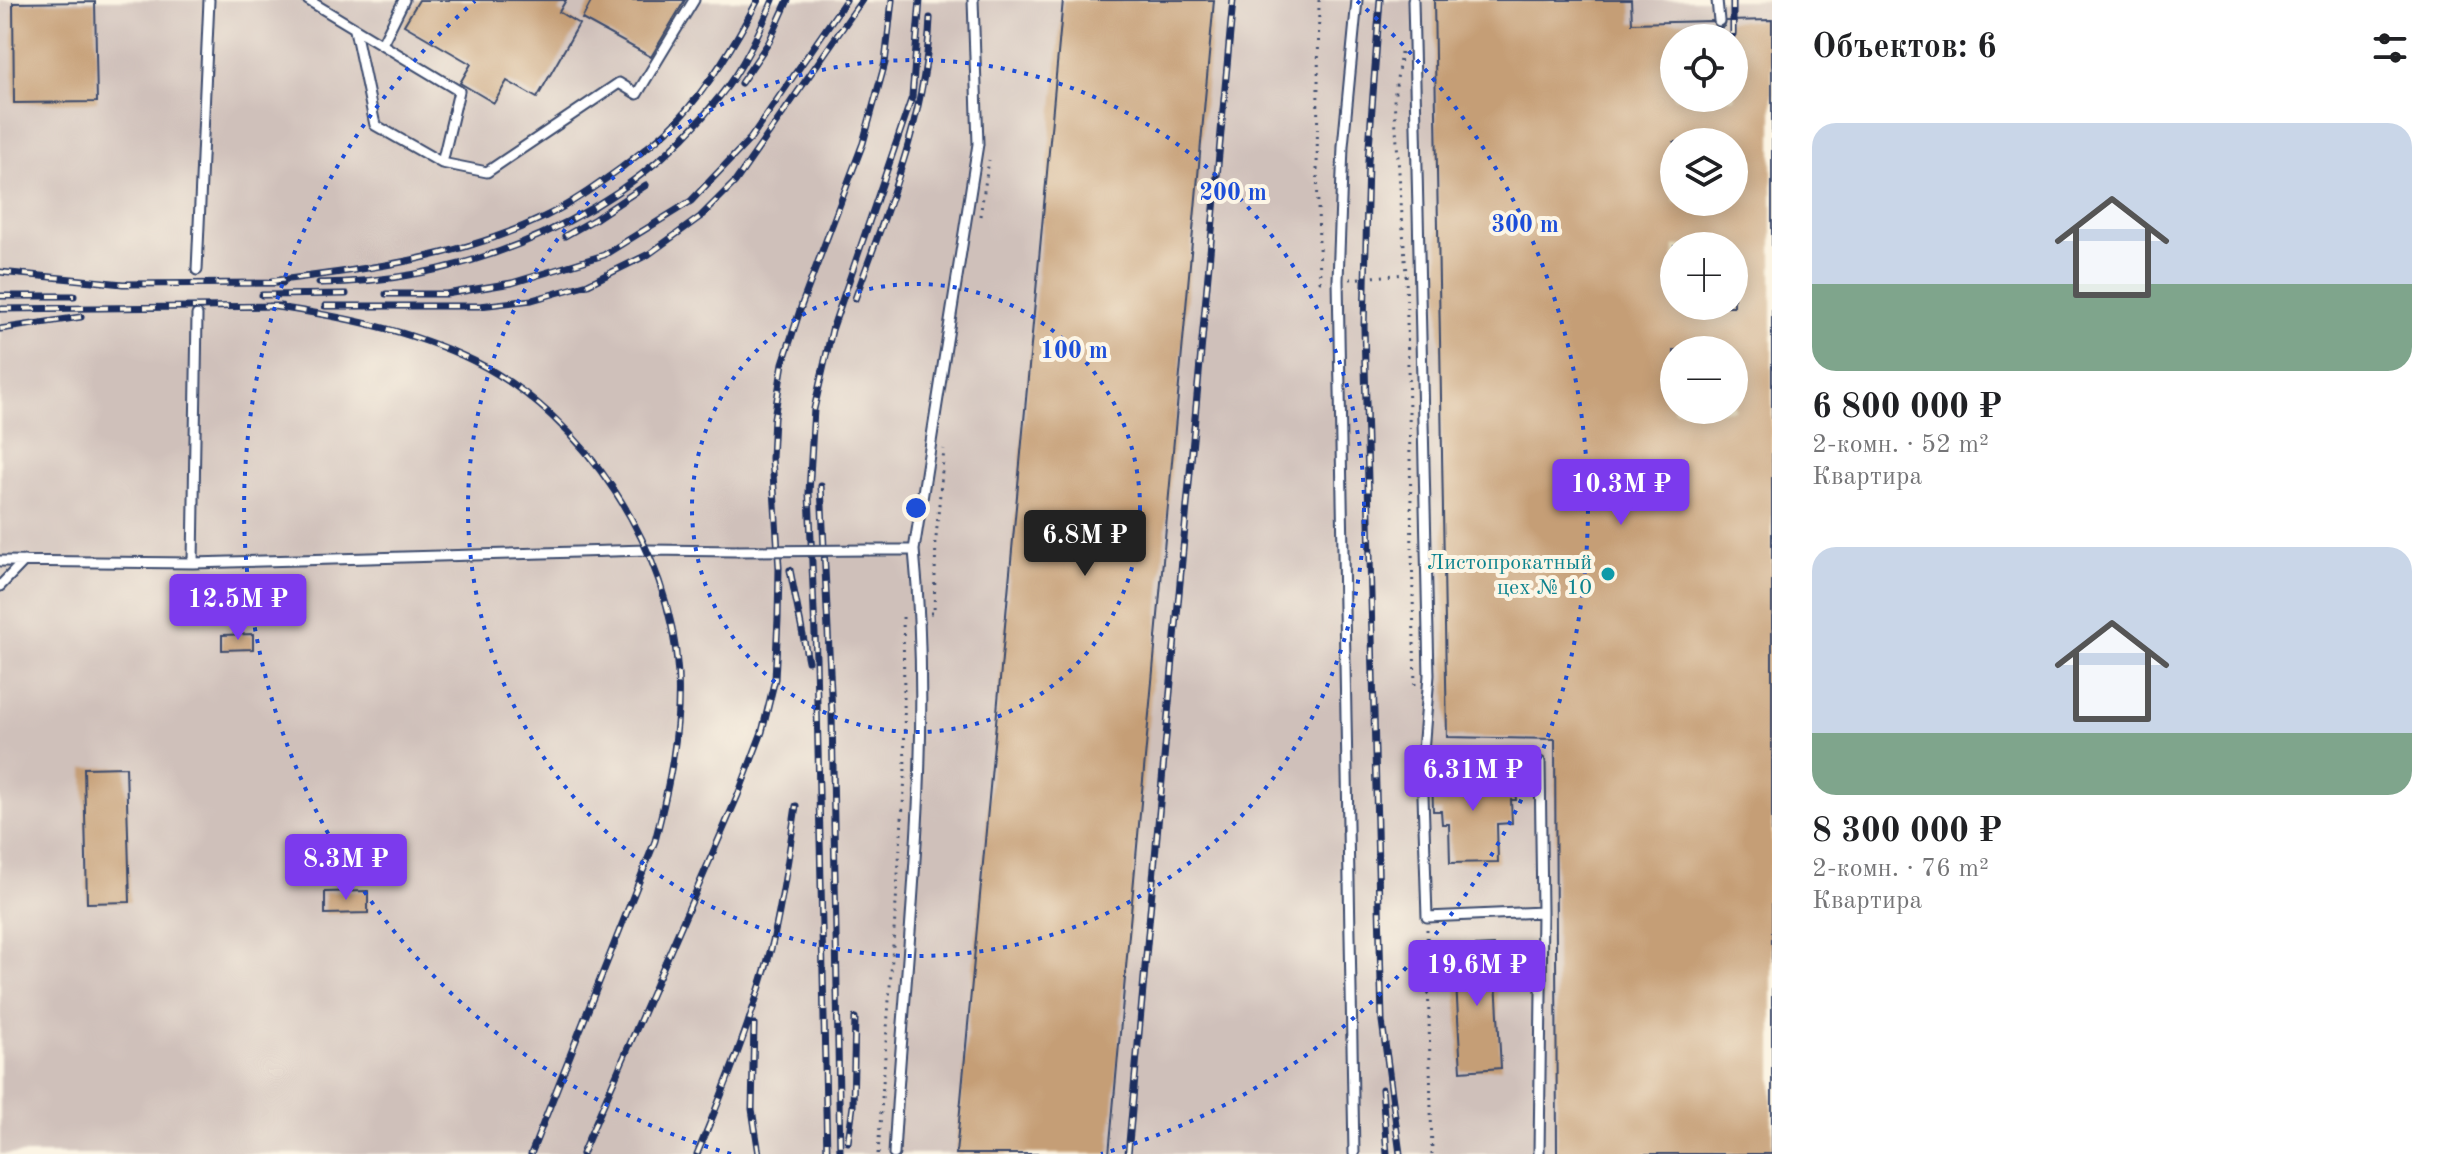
<!DOCTYPE html>
<html lang="ru">
<meta charset="utf-8">
<style>
:root{--surface:#fff;--page:#f2f2f2;--text:#202124;--muted:#757577;--accent:#7c3aed}
body{margin:0;font-family:"Old Standard TT",serif;background:var(--page);color:var(--text);height:100vh;display:flex;flex-direction:column;font-size:30px;white-space:nowrap}
*{box-sizing:border-box;margin:0}
p{font-size:26px;color:var(--muted)}
.icon{flex:none;width:44px;height:44px;fill:none;stroke:currentColor;stroke-width:2;stroke-linecap:round;stroke-linejoin:round}
.map{position:relative;flex:1;overflow:hidden}
.sheet{display:flex;flex-direction:column;background:var(--surface);width:680px}
.sheet>*{flex:none}
.controls{position:absolute;left:1660px;top:24px;display:grid;gap:16px}
.controls a{display:grid;place-items:center;width:88px;height:88px;border-radius:50%;background:var(--surface);box-shadow:0 4px 20px #0003;font-size:40px}
.price{position:absolute;translate:-50% -68px;padding:0 18px;border-radius:8px;background:var(--accent);color:#fff;font-size:26px;line-height:52px;filter:drop-shadow(0 2px 4px #0008)}
.price::after{content:'';position:absolute;left:50%;top:48px;width:24px;height:18px;margin-left:-12px;background:inherit;clip-path:polygon(0 0,100% 0,50% 100%)}
.price.current{background:#222;color:#fff}
ul{padding:0;list-style:none}
li{display:grid;align-content:center;gap:16px;height:424px;padding:0 40px}
li span{display:grid;place-items:center;height:248px;border-radius:24px;color:#555}
li>.icon{margin-inline-start:auto}
span .icon{width:144px;height:144px;fill:#fffc;stroke-width:1}
li b{font-size:34px}
h2{display:flex;justify-content:space-between;align-items:center;height:96px;padding:0 40px;font-size:34px}
main{display:flex;flex:1;min-height:0}
.map>svg:first-child{display:block}
</style>
<main>
<div class="map">
<svg width="1772" height="1154" viewBox="0 0 1772 1154">
<rect width="100%" height="100%" fill="#fcf5e5"/>
<filter id="ink" filterUnits="userSpaceOnUse"><feTurbulence type="fractalNoise" baseFrequency=".0125" numOctaves="2"/><feDisplacementMap in="SourceGraphic" scale="16" xChannelSelector="R" yChannelSelector="G"/><feConvolveMatrix kernelMatrix="1 2 1 2 8 2 1 2 1" color-interpolation-filters="sRGB"/></filter>
<filter id="wash" filterUnits="userSpaceOnUse"><feTurbulence type="fractalNoise" baseFrequency=".006" numOctaves="4" result="noise"/><feDisplacementMap in="SourceGraphic" scale="32" xChannelSelector="R" yChannelSelector="G"/><feGaussianBlur stdDeviation="1.8" result="paint"/><feColorMatrix in="noise" values="0 0 0 0 0 0 0 0 0 0 0 0 0 0 0 0 0 1.4 0 .05"/><feComposite in="paint" operator="in"/></filter>
<g filter="url(#wash)">
<rect width="100%" height="100%" fill="#eae0bc"/>
<path fill="#cfc0ba" fill-rule="evenodd" d="M 0,0 L 1772,0 L 1772,1154 L 0,1154 ZM 1674,38 L 1734,38 L 1734,98 L 1674,98 ZM 1674,142 L 1734,142 L 1734,202 L 1674,202 ZM 1674,246 L 1734,246 L 1734,306 L 1674,306 ZM 1674,350 L 1734,350 L 1734,410 L 1674,410 Z"/>
<g id="blocks">
<path fill="#c59e76" fill-rule="evenodd" d="M 419,0 L 566,0 L 559,12 L 579,24 L 537,98 L 507,81 L 494,103 L 460,83 L 471,64 L 404,25 Z
M 592,0 L 685,0 L 651,57 L 582,19 Z
M 1063,0 L 1214,0 L 1109,1154 L 956,1154 Z
M 1434,0 L 1631,0 L 1632,23 L 1712,21 L 1719,28 L 1724,27 L 1726,21 L 1772,20 L 1772,1154 L 1557,1154 L 1555,739 L 1447,737 ZM 1674,38 L 1734,38 L 1734,98 L 1674,98 ZM 1674,142 L 1734,142 L 1734,202 L 1674,202 ZM 1674,246 L 1734,246 L 1734,306 L 1674,306 ZM 1674,350 L 1734,350 L 1734,410 L 1674,410 Z
M 95,2 L 97,102 L 14,103 L 13,3 Z
M 253,634 L 253,649 L 222,650 L 222,635 Z
M 126,767 L 130,902 L 87,903 L 84,768 Z
M 1466,771 L 1466,778 L 1515,777 L 1516,800 L 1511,800 L 1512,823 L 1497,824 L 1498,862 L 1450,863 L 1449,824 L 1442,824 L 1441,811 L 1433,811 L 1432,772 Z
M 368,891 L 368,913 L 325,914 L 325,892 Z
M 1494,945 L 1501,1068 L 1461,1071 L 1454,947 Z"/>
</g>
</g>
<g filter="url(#ink)">
<use href="#blocks" fill-opacity="0" stroke="#3a4a6c" stroke-width="2"/>
<g fill="none" stroke-linecap="round" stroke-linejoin="round">
<defs>
<path id="lane" d="M 308,0 L 459,91 L 442,163
M 1413,0 L 1429,675 L 1422,765 L 1427,917 L 1542,912 L 1539,1154
M 1717,0 L 1719,21
M 355,30 L 375,125 L 442,163 L 487,172 L 619,83 L 637,94 L 694,0
M 382,44 L 404,0
M 197,270 L 209,0
M 869,550 L 914,550
M 0,561 L 193,563 L 647,550 L 737,551
M 193,563 L 197,315
M 0,586 L 24,561
M 1422,765 L 1540,762 L 1542,912
M 894,1154 C 905,952 934,752 914,550 L 978,144 L 973,0
M 1354,1154 L 1338,280 L 1343,146 L 1357,0"/>
</defs>
<use href="#lane" stroke="#3a4a6c" stroke-width="13"/>
<path stroke="#3a4a6c" stroke-width="3" stroke-dasharray="2 6" stroke-linecap="butt" d="M 1319,0 L 1317,169 L 1320,281 L 1327,281
M 1401,52 L 1394,99 L 1406,274 L 1415,687
M 980,216 L 989,160
M 1350,279 L 1406,274
M 930,613 L 934,613 L 936,538 L 944,449
M 1427,929 L 1432,1154
M 878,1154 L 905,777 L 903,614 L 906,614"/>
<use href="#lane" stroke="#fff" stroke-width="9"/>
<defs>
<path id="rail" d="M 1380,0 L 1368,161 L 1364,327 L 1382,1021 L 1400,1154
M 1733,34 L 1733,0
M 741,83 L 769,42 L 788,0
M 565,236 L 595,219 L 646,185
M 0,272 L 123,284 L 283,283
M 272,281 C 364,270 459,258 544,217 C 571,204 596,186 621,168 C 640,153 660,139 677,121 C 710,85 735,43 758,0
M 319,283 C 471,282 626,217 720,96 C 743,68 759,33 773,0
M 386,294 L 446,294 L 512,283 L 604,255 L 691,201 L 750,139 L 846,0
M 262,295 L 346,294
M 0,296 L 74,296
M 855,299 C 888,207 926,117 930,18
M 270,306 C 340,316 411,330 474,361 C 586,417 671,550 678,674 C 681,731 669,786 655,841 L 531,1154
M 325,306 L 480,306 L 532,300 L 588,284 L 649,254 L 700,217 L 735,182 L 862,0
M 0,309 L 281,306
M 0,329 L 81,317
M 821,486 L 832,713 L 840,1154
M 790,570 L 808,661
M 754,1024 L 752,1109 L 759,1154
M 1382,1089 L 1387,1154
M 848,1142 L 853,1106 L 855,1018
M 582,1154 L 738,795 L 762,732 L 775,679 L 778,619 L 779,568 L 772,458 L 774,418 L 783,363 L 802,304 L 863,143 L 885,63 L 892,0
M 697,1154 C 726,1086 753,1017 772,945 C 783,900 789,852 796,806
M 827,1154 L 816,658 L 809,493 L 814,409 L 832,330 L 912,97 L 920,0
M 1128,1154 L 1233,0"/>
</defs>
<use href="#rail" stroke="#1b2f5e" stroke-width="7"/>
<use href="#rail" stroke="#fcf5e5" stroke-width="4" stroke-dasharray="12" stroke-linecap="butt"/>
<defs>
<path id="lane-bridge" d="M 737,551 L 869,550"/>
</defs>
<use href="#lane-bridge" stroke="#3a4a6c" stroke-width="13" stroke-linecap="butt"/>
<use href="#lane-bridge" stroke="#fff" stroke-width="9"/>
</g>
</g>
<g fill="none" stroke="#1d4ed8" stroke-width="4" stroke-dasharray="4 8">
<circle cx="916" cy="508" r="224"/>
<circle cx="916" cy="508" r="448"/>
<path d="M731 1154A672 672 0 0 1 475 1M1357 1A672 672 0 0 1 1101 1154"/>
</g>
<circle fill="#0f9aa8" stroke="#fcf5e5" stroke-width="3" cx="1608" cy="574" r="8"/>
<g text-anchor="middle" stroke-width="8" stroke-linejoin="round" paint-order="stroke">
<g font-size="22" fill="#0d838f" stroke="#fcf5e5" text-anchor="end">
<text x="1592" y="569">Листопрокатный<tspan x="1592" dy="25">цех № 10</tspan></text>
</g>
</g>
<circle cx="916" cy="508" r="12" fill="#1d4ed8" stroke="#fcf5e5" stroke-width="4"/>
<g font-size="24" text-anchor="middle" font-weight="bold" fill="#1d4ed8" stroke="#fcf5e5" stroke-width="8" stroke-linejoin="round" paint-order="stroke">
<text x="1233" y="200">200 m</text>
<text x="1525" y="232">300 m</text>
<text x="1074" y="358">100 m</text>
</g>
</svg>
<div class="controls">
<a><svg class="icon" aria-label="locate" viewBox="0 0 24 24"><circle cx="12" cy="12" r="6"/><path d="M12 2v4M12 18v4M2 12h4M18 12h4"/></svg></a>
<a><svg class="icon" aria-label="layers" viewBox="0 0 24 24"><path d="M12 4l9 5-9 5-9-5zM3 14l9 5 9-5"/></svg></a>
<a>+</a>
<a>−</a>
</div>
<b class="price" style="left:1621px;top:527px">10.3M ₽</b>
<b class="price current" style="left:1085px;top:578px">6.8M ₽</b>
<b class="price" style="left:238px;top:642px">12.5M ₽</b>
<b class="price" style="left:1473px;top:813px">6.31M ₽</b>
<b class="price" style="left:346px;top:902px">8.3M ₽</b>
<b class="price" style="left:1477px;top:1008px">19.6M ₽</b>
</div>
<section class="sheet">
<h2>Объектов: 6<svg class="icon" aria-label="filters" viewBox="0 0 24 24"><path d="M4 7h16M4 17h16"/><circle cx="9" cy="7" r="2"/><circle cx="15" cy="17" r="2"/></svg></h2>
<ul>
<li><span style="background:linear-gradient(#c9d6e8 65%,#7fa58c 0)"><svg class="icon" aria-label="home" viewBox="0 0 24 24"><path d="M3 11l9-7 9 7M6 9v11h12V9"/></svg></span><div><b>6 800 000 ₽</b><p>2-комн. · 52 m²</p><p>Квартира</p></div></li>
<li><span style="background:linear-gradient(#c9d6e8 75%,#7fa58c 0)"><svg class="icon" aria-label="home" viewBox="0 0 24 24"><path d="M3 11l9-7 9 7M6 9v11h12V9"/></svg></span><div><b>8 300 000 ₽</b><p>2-комн. · 76 m²</p><p>Квартира</p></div></li>
</ul>
</section>
</main>
